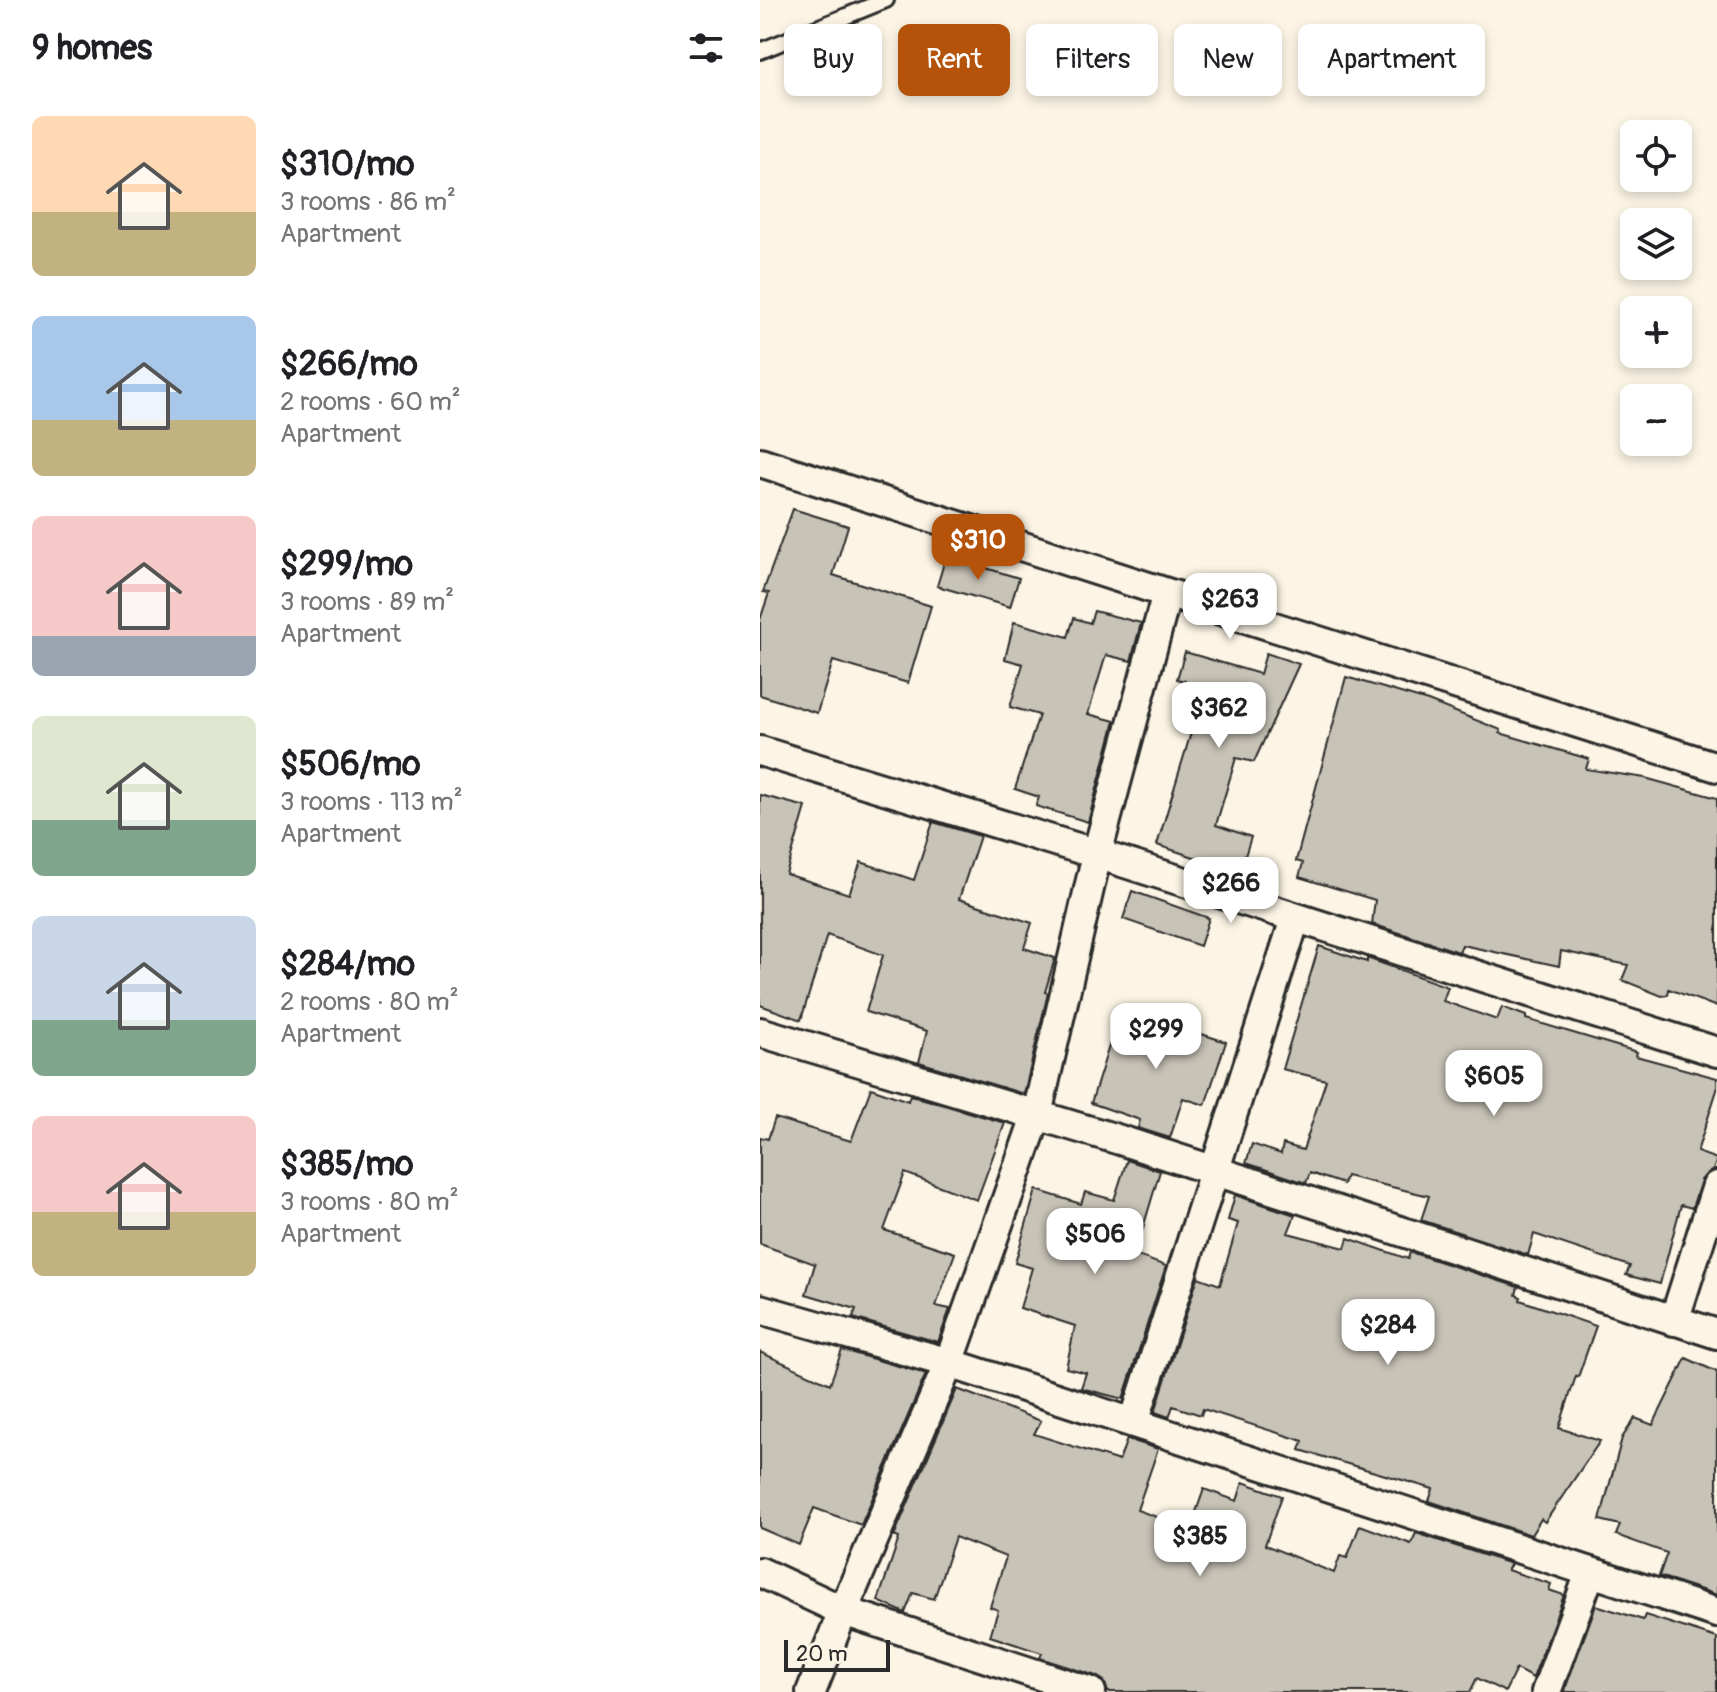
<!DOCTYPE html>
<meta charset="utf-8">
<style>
:root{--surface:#fff;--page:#f2f2f2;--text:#202124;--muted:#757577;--accent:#b45309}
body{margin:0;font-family:Pangolin,sans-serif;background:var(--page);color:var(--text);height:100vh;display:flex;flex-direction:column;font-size:30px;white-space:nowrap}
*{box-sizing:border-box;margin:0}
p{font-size:26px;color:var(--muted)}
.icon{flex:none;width:44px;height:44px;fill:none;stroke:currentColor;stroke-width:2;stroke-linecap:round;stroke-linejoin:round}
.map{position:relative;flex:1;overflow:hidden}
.sheet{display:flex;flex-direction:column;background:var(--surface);width:760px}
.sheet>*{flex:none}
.banner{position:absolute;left:24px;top:24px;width:760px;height:72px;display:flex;gap:16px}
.buttons{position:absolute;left:860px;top:120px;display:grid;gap:16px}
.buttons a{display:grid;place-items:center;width:72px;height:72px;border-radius:12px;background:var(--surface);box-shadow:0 4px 12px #0003;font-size:40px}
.scale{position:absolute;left:24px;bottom:20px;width:106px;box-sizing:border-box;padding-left:8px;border:4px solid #2b2b2b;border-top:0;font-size:22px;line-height:28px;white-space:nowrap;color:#2b2b2b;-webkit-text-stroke:6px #fcf5e5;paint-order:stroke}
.price{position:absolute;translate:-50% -68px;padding:0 18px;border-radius:16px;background:#fff;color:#222;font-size:26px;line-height:52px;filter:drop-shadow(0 2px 4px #0008)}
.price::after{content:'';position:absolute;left:50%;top:48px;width:24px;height:18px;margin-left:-12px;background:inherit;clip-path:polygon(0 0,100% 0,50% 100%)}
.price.on{background:var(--accent);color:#fff}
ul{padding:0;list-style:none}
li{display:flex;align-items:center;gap:24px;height:200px;padding:0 32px}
li span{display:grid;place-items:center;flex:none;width:224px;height:160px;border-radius:12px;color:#555}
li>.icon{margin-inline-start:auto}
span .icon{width:96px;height:96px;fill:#fffc;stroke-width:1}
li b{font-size:34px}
h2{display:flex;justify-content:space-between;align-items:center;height:96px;padding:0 32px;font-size:34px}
.chip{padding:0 28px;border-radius:12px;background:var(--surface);box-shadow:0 4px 12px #0003;font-size:28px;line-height:72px}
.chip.on{background:var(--accent);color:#fff}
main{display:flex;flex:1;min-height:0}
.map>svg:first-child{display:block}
</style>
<main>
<section class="sheet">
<h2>9 homes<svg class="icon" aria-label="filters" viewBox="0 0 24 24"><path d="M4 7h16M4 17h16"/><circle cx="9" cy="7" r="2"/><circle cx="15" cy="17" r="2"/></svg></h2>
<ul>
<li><span style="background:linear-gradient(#ffd9b3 60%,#c2b280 0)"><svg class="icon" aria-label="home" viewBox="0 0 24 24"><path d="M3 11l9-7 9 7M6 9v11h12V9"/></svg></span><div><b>$310/mo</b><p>3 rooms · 86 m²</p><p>Apartment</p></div></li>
<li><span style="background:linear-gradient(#a9c7e8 65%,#c2b280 0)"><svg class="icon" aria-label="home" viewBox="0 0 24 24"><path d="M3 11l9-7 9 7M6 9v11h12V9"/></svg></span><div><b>$266/mo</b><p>2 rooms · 60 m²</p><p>Apartment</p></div></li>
<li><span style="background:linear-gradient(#f6c9c9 75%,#9aa5b1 0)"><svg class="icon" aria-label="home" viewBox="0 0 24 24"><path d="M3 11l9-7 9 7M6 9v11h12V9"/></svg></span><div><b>$299/mo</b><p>3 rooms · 89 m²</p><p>Apartment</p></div></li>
<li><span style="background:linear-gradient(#dfe7d0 65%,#7fa58c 0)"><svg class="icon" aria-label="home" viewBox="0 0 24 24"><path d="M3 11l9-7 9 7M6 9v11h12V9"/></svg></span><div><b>$506/mo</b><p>3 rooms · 113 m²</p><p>Apartment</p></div></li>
<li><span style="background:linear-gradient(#c9d6e8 65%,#7fa58c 0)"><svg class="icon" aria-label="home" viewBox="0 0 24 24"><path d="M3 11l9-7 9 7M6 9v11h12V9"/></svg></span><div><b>$284/mo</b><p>2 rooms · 80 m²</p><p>Apartment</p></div></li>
<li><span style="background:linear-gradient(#f6c9c9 60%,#c2b280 0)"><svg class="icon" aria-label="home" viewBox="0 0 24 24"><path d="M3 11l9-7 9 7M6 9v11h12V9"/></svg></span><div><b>$385/mo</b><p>3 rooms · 80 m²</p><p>Apartment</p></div></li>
</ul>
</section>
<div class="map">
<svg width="957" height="1692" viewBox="0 0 957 1692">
<rect width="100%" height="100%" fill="#fcf5e5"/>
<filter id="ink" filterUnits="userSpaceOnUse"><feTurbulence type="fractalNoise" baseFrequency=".0125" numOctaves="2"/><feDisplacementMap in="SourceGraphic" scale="16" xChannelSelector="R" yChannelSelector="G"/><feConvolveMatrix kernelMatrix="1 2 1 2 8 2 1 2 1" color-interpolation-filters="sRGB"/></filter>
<g filter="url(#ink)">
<path fill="#c8c3b7" stroke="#2b2b2b" stroke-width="2" d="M 33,509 L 88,526 L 73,575 L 171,606 L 148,683 L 73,661 L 57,713 L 0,695 L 0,620 L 9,593 L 3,592 Z
M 186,556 L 259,578 L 250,607 L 177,586 Z
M 334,611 L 381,623 L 371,661 L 346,655 L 328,714 L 355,721 L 328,822 L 276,806 L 279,797 L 255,789 L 279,715 L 250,707 L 263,664 L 245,659 L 254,622 L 308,637 L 314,618 L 330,623 Z
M 425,652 L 500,674 L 506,653 L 539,664 L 494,762 L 476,758 L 456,825 L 491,837 L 480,872 L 397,845 L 433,726 L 413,721 L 425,681 L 417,679 Z
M 586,677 L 668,701 L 741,730 L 740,733 L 829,759 L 826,769 L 885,778 L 957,798 L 957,1007 L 909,989 L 908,995 L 902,996 L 862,980 L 868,965 L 801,951 L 799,966 L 702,945 L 699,952 L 612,924 L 615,900 L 539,877 L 543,863 L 536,861 Z
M 0,795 L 46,807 L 26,874 L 89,894 L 101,862 L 154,880 L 173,822 L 220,836 L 199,899 L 272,923 L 264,948 L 295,958 L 285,992 L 288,993 L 264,1094 L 159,1062 L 167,1031 L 106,1012 L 123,955 L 67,935 L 41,1020 L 0,1005 Z
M 372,891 L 449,918 L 440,946 L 363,919 Z
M 559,946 L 607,962 L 607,958 L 688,987 L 683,1001 L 737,1020 L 742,1007 L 766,1016 L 766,1019 L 877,1052 L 876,1056 L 957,1078 L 957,1090 L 937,1152 L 957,1159 L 953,1170 L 941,1180 L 932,1208 L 921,1205 L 900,1284 L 866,1275 L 870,1266 L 774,1234 L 768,1255 L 661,1220 L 669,1196 L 586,1176 L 583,1184 L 550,1173 L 546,1183 L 486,1163 L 492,1144 L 521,1154 L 523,1144 L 543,1150 L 566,1080 L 522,1069 Z
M 361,1008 L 466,1042 L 445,1105 L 423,1098 L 410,1138 L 378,1128 L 380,1120 L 331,1103 Z
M 111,1088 L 148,1101 L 150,1095 L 245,1123 L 217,1200 L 145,1173 L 124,1230 L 195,1253 L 176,1306 L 190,1309 L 178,1342 L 93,1318 L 96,1309 L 46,1294 L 55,1264 L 0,1244 L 0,1137 L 8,1139 L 15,1118 L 91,1141 Z
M 367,1160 L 400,1171 L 375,1255 L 406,1266 L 363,1399 L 321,1388 L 326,1373 L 306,1368 L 315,1326 L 260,1308 L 272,1268 L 255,1263 L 276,1190 L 321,1204 L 325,1192 L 354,1200 Z
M 475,1195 L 535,1215 L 528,1233 L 585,1248 L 588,1238 L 648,1259 L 650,1252 L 758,1287 L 756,1295 L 761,1297 L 760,1300 L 836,1326 L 818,1377 L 816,1376 L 799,1428 L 840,1441 L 785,1522 L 781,1519 L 771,1535 L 669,1501 L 673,1489 L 540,1450 L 543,1441 L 443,1409 L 441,1415 L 413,1406 L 409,1417 L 395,1412 L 438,1277 L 460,1285 L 478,1223 L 468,1220 Z
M 82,1350 L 166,1374 L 101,1525 L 54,1508 L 39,1545 L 0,1528 L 0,1352 L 70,1384 Z
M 926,1358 L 957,1372 L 957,1595 L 899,1576 L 907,1553 L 856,1535 L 860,1525 L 840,1520 L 862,1438 L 875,1418 L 893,1425 Z
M 197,1389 L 281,1421 L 274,1434 L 359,1461 L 367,1439 L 398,1449 L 377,1510 L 430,1529 L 444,1489 L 477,1501 L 483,1482 L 522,1496 L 505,1545 L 574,1573 L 580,1556 L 587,1558 L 600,1525 L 651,1544 L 656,1533 L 751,1564 L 747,1570 L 791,1584 L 789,1590 L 804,1595 L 773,1678 L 756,1669 L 745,1692 L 717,1678 L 710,1692 L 348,1692 L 344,1681 L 336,1676 L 280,1658 L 282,1653 L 230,1636 L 238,1610 L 230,1607 L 246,1557 L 195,1537 L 174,1599 L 153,1593 L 145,1613 L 118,1601 L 139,1538 L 134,1536 Z
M 836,1605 L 883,1620 L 885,1615 L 957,1638 L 957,1692 L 804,1692 Z"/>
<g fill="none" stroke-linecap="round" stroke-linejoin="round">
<defs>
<path id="lane" d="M 0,51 L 126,0"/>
<path id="street" d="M 0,462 L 407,593 L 957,767
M 0,751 L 337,854 L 957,1052
M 0,1032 L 360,1140 L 957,1334
M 0,1309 L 189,1363 L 957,1613
M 914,1321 L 957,1186
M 374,1422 L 535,919
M 0,1572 L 83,1611 L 331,1692
M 51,1692 L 83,1611 L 189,1363 L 277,1114 L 337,854 L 407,593
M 786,1692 L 830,1573"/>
</defs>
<use href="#lane" stroke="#2b2b2b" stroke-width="20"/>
<use href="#street" stroke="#2b2b2b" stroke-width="34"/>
<use href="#lane" stroke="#fcf5e5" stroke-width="14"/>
<use href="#street" stroke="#fcf5e5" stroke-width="28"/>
</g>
</g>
</svg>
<div class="buttons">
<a><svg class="icon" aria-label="locate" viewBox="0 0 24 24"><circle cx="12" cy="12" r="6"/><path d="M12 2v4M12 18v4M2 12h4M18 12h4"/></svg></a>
<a><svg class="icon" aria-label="layers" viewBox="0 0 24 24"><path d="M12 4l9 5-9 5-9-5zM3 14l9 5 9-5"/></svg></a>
<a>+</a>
<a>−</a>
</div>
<div class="scale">20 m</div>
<b class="price on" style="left:218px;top:582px">$310</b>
<b class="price" style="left:470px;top:641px">$263</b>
<b class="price" style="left:459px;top:750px">$362</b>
<b class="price" style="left:471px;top:925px">$266</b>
<b class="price" style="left:396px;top:1071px">$299</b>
<b class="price" style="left:734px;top:1118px">$605</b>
<b class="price" style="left:335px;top:1276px">$506</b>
<b class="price" style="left:628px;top:1367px">$284</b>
<b class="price" style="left:440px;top:1578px">$385</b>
<div class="banner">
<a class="chip">Buy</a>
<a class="chip on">Rent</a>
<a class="chip">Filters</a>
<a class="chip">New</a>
<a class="chip">Apartment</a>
</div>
</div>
</main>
